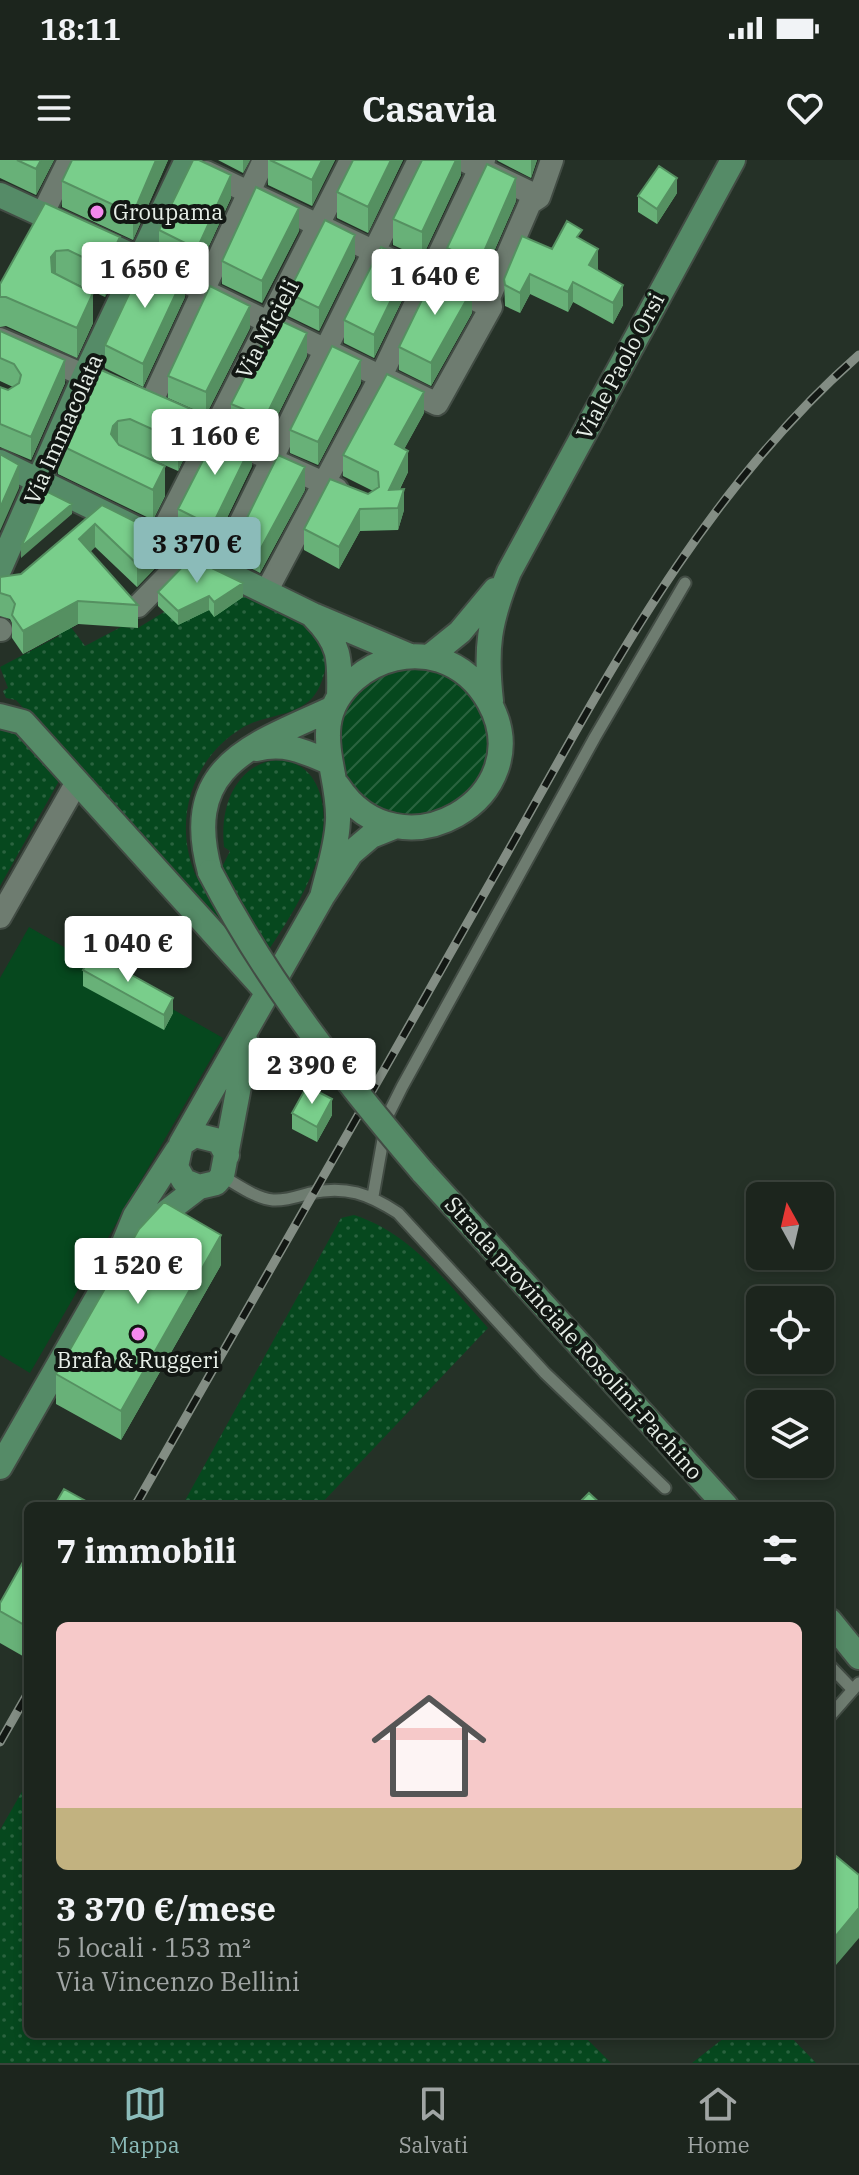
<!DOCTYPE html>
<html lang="it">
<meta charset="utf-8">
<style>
:root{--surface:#1c251d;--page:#252d26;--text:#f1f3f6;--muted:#a0a5a4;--line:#3a423b;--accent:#8bbbb9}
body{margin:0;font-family:"IBM Plex Serif",serif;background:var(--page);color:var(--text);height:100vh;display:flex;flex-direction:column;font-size:30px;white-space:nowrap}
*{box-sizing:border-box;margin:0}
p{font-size:26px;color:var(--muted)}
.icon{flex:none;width:44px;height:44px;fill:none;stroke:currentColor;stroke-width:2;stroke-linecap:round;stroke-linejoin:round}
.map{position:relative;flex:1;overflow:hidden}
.side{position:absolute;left:24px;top:1342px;width:810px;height:536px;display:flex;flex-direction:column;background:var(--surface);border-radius:12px;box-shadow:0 4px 12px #0003,0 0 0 2px var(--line)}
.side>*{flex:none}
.needle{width:52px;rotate:352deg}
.buttons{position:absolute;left:746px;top:1022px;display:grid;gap:16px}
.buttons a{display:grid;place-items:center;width:88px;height:88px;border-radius:12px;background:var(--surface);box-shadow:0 4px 12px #0003,0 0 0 2px var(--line);font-size:40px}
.price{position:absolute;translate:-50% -68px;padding:0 18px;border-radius:8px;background:#fff;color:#222;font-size:26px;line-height:52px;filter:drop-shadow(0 2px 4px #0008)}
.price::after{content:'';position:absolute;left:50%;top:48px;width:24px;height:18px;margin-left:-12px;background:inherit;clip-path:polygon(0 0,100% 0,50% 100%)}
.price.active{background:var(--accent);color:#111}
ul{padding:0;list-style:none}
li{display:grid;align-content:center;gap:16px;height:424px;padding:0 32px}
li+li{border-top:2px solid var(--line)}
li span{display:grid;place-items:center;height:248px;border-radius:12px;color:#555}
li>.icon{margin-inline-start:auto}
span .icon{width:144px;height:144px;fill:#fffc;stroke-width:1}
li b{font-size:34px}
h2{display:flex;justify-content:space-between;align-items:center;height:96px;padding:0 32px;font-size:34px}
.status{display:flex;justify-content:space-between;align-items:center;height:56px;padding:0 40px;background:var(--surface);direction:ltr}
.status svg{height:22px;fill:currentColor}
header{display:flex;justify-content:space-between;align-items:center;height:104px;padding:0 32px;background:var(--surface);font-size:36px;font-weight:700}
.dock{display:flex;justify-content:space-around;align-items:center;height:112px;border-top:2px solid var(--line);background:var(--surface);font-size:22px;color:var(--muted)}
.dock a{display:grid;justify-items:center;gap:4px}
.dock .active{color:var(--accent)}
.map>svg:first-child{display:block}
</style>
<div class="status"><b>18:11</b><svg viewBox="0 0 49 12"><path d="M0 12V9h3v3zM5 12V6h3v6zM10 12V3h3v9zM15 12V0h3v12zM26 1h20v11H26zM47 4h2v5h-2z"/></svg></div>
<header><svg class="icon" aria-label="menu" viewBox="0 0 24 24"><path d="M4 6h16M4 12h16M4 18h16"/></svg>Casavia<svg class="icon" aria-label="heart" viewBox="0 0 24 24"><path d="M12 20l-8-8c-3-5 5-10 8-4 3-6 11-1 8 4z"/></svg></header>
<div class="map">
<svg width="859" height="1903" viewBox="0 0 859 1903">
<defs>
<pattern id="grass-dots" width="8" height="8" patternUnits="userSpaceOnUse" patternTransform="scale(2)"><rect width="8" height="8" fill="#06481e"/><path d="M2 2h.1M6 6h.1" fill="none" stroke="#2a633f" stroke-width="1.8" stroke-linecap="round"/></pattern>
<pattern id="garden-furrows" width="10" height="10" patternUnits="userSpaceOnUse" patternTransform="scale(2)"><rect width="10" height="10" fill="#06481e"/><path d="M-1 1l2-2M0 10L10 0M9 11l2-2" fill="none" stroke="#2a633f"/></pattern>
</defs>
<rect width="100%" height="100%" fill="#253127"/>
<path fill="url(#grass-dots)" d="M 244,436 C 277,452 336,466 324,514 C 321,525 316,537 305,544 C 287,557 261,556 242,568 C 190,599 172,665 197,718 L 223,705 L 230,691 L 224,687 C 213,577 339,569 322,678 C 315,724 281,771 256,809 L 176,712 L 16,540 L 6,538 L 3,531 L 8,528 L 0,507 L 59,476 L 51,463 L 62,455 L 85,486 L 121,467 L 138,468 L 164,452 L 209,450 L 214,456 Z
M 0,569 L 15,572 L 59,621 L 0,726 Z
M 354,1055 C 411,1073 449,1125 488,1168 L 319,1346 L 182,1346 L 341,1058 Z
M 28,1621 L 28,1874 L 582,1874 L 611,1903 L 0,1903 L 0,1670 Z
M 729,1874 L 788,1874 L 816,1903 L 692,1903 Z"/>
<path fill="url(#garden-furrows)" d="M339 581a75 75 0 1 1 150 0a75 75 0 1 1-150 0Z"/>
<path fill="#06481e" d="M 29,767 L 223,878 L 30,1213 L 0,1195 L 0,818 Z"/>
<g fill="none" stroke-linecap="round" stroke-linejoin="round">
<defs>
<path id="lane" d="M 222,1016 C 238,1025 255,1038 273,1040 C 285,1041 299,1036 310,1033 C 346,1025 369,1034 398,1053 L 545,1213 L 665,1328
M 373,1036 L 387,957 L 402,927 L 595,577 L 685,423
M 830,1506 L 853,1530
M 830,1556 L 859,1523"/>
<path id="street" d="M 463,0 L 539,37
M 206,12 L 491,147
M 42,55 L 69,0
M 159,109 L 437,244 L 491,147 L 489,138 L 530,43 L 539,37 L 552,0
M 0,179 L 100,222
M 150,245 L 264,0
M 168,253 L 337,329
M 158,380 L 351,0
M 218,408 L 419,0
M 266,432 L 382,214 L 484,0
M 138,446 L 189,394
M 0,469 L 1,470
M 0,757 L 77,622"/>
<path id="secondary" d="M 0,35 L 139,99
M 0,302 L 313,455 L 410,496
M 0,408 L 85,215 L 187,0
M 314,457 C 341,484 340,500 339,537
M 429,497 L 460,472 L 495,430
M 491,541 C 485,488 489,462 509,412 L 733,0
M 0,556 L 23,562 L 267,832
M 256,589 C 285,582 303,591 329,602
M 210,712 C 180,604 254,585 333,548
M 322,737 C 328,712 337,686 338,660 C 340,609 305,562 355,519 C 378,499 410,491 440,500 C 461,507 478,522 489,542 C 542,637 400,720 338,626
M 181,984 L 322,737 L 351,693 L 371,676 L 396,666
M 227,995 L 219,981 L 195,975 L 181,984 L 176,1007 L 184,1021 L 199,1027 L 216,1023 L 222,1016 L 247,884
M 422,1011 L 726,1346
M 148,1066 L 199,1027
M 0,1307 L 112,1112 L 135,1056 L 177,991
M 830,1461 L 859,1497"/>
</defs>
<use href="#lane" stroke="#424c44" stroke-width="15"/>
<use href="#street" stroke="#424c44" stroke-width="26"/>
<use href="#secondary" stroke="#424c44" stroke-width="28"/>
<use href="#lane" stroke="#6e7c70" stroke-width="11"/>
<use href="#street" stroke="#6e7c70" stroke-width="22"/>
<use href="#secondary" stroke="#558b67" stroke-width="24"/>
<defs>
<path id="rail" d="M 135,1346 C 252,1141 369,937 485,732 C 594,542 692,341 859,195
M 0,1582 L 28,1533"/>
</defs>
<use href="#rail" stroke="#838d84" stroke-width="9"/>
<use href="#rail" stroke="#121713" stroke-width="6" stroke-dasharray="18" stroke-linecap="butt"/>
<defs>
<path id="secondary-bridge" d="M 210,712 C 267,822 342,917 422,1011"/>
</defs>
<use href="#secondary-bridge" stroke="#424c44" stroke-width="28" stroke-linecap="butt"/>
<use href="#secondary-bridge" stroke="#558b67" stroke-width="24"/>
</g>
<path fill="#68b178" d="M 0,0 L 54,0 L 36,35 L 0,18 Z
M 168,0 L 133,80 L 62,47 L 62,21 Z
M 218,0 L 250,0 L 243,13 Z
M 268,0 L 335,0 L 312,46 L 268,25 Z
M 353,0 L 403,0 L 368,73 L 337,58 L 337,32 Z
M 461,0 L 461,15 L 422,98 L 393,85 L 393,59 Z
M 497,0 L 537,0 L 531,18 L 498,1 Z
M 677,33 L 657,64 L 638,52 L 638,36 Z
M 231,38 L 197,112 L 159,93 L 159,70 Z
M 516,41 L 479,126 L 447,110 L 447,88 Z
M 45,43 L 120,107 L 105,137 L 68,120 L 93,163 L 77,198 L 6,166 L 0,167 L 0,124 Z
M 299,71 L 262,143 L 222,124 L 222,101 Z
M 582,80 L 598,110 L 623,145 L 613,164 L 573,142 L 568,152 L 530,134 L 520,153 L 505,146 L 504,119 L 552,89 Z
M 355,98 L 319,171 L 288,156 L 288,133 Z
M 410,124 L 374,198 L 344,183 L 344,160 Z
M 185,137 L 143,227 L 105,208 L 105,185 Z
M 472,153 L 431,226 L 399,210 L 399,187 Z
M 250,168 L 206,255 L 168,238 L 168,216 Z
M 0,171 L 65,223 L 31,300 L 0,287 L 0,227 L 8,230 L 13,227 L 0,221 Z
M 307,196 L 265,281 L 231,266 L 231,244 Z
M 92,206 L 193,280 L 178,311 L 128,289 L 165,336 L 153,360 L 58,314 L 58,284 Z
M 361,223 L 318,305 L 290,293 L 290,270 Z
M 424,253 L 404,289 L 408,312 L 400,329 L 404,350 L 398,370 L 360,371 L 339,409 L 304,390 L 304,369 L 373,331 L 343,316 L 343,295 Z
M 252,306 L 212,389 L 178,372 L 178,349 Z
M 305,330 L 260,413 L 237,401 L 237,378 Z
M 102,345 L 164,399 L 137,427 L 95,387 L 90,392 L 138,445 L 138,468 L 78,464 L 23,494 L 12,478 L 12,463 L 10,459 L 0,456 L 0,417 L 21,414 Z
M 158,432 L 243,437 L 214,457 L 209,450 L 178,465 L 158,446 Z
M 83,810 L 173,853 L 164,870 L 83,826 Z
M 292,953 L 332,955 L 317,982 L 292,969 Z
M 221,1105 L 121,1280 L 56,1244 L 56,1214 Z
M 28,1393 L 28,1499 L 0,1483 L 0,1443 Z"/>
<path fill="#559061" d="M 41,0 L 54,0 L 36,35 L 36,9 Z
M 156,0 L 168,0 L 133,80 L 133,54 Z
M 243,0 L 250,0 L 243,13 Z
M 322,0 L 335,0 L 312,46 L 312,20 Z
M 391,0 L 403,0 L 368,73 L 368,47 Z
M 456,0 L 461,0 L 461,15 L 422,98 L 422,72 Z
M 531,0 L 537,0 L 531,18 Z
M 231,15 L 231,38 L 197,112 L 197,89 Z
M 516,18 L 516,41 L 479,126 L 479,103 Z
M 677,18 L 677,33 L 657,64 L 657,49 Z
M 299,48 L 299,71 L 262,143 L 262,121 Z
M 355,75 L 355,98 L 319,171 L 319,148 Z
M 120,77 L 120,107 L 105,137 L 105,108 Z
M 598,89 L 598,110 L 589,126 L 589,105 Z
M 56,91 L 56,121 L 51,126 L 51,97 Z
M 410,101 L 410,124 L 374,198 L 374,175 Z
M 185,114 L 185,137 L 143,227 L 143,204 Z
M 530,114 L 530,134 L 520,153 L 520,133 Z
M 573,122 L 573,142 L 568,152 L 568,132 Z
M 623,125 L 623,145 L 613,164 L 613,143 Z
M 472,130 L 472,153 L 431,226 L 431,203 Z
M 93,133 L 93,163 L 77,198 L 77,168 Z
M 250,146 L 250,168 L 206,255 L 206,232 Z
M 307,173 L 307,196 L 265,281 L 265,258 Z
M 65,200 L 65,223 L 31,300 L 31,277 Z
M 361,200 L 361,223 L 318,305 L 318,282 Z
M 424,232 L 424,253 L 395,306 L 395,284 Z
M 193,250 L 193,280 L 178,311 L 178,281 Z
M 118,261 L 118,290 L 111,274 L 113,266 Z
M 252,284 L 252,306 L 212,389 L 212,366 Z
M 408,291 L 408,312 L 390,348 L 389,330 Z
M 19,305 L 19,328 L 0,371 L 0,348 Z
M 165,306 L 165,336 L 153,360 L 153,330 Z
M 305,307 L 305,330 L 260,413 L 260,390 Z
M 404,329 L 404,350 L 398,370 L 398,348 Z
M 72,344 L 72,354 L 21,398 L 21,387 Z
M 360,349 L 360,371 L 339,409 L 339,387 Z
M 95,364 L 95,387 L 79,402 L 79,379 Z
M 164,376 L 164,399 L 137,427 L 137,404 Z
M 243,423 L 243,437 L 214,457 L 214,442 Z
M 209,436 L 209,450 L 178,465 L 178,451 Z
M 78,441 L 78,464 L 23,494 L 23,471 Z
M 173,838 L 173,853 L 164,870 L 164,855 Z
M 332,939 L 332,955 L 317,982 L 317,967 Z
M 221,1075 L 221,1105 L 121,1280 L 121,1251 Z
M 835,1515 L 835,1523 L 830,1528 L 830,1520 Z
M 859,1748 L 859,1778 L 830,1812 L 830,1783 Z"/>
<path fill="#79ce8b" stroke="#559061" stroke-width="2" d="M 17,0 L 41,0 L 36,9 Z
M 72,0 L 156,0 L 133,54 L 62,21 Z
M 193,0 L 199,0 L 231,15 L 197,89 L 159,70 Z
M 270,0 L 322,0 L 312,20 Z
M 353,0 L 391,0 L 368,47 L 337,32 Z
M 422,0 L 456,0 L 422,72 L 393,59 Z
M 487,4 L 516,18 L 479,103 L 447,88 Z
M 659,6 L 677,18 L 657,49 L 638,36 Z
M 256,27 L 299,48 L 262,121 L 222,101 Z
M 45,43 L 120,77 L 105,108 L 68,90 L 56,91 L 51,97 L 52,112 L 93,133 L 77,168 L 6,137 L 0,137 L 0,124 Z
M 325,60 L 355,75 L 319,148 L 288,133 Z
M 567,61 L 582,70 L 577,77 L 598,89 L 589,105 L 623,125 L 613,143 L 573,122 L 568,132 L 530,114 L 520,133 L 505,125 L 504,119 L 522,76 L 552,89 Z
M 381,87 L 410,101 L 374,175 L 344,160 Z
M 147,96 L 185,114 L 143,204 L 105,185 Z
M 435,113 L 472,130 L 431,203 L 399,187 Z
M 210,126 L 250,146 L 206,232 L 168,216 Z
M 275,158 L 307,173 L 265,258 L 231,244 Z
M 0,171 L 65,200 L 31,277 L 0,264 L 0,227 L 8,230 L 19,223 L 21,215 L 14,204 L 0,198 Z
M 332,186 L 361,200 L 318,282 L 290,270 Z
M 92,206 L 193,250 L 178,281 L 130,259 L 118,261 L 113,266 L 111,274 L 119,285 L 165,306 L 153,330 L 58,284 Z
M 387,214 L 424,232 L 395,284 L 408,291 L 389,330 L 404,329 L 398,348 L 360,349 L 339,387 L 304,369 L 330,319 L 368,334 L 379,327 L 378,312 L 343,295 Z
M 219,269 L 252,284 L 212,366 L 178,349 Z
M 0,294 L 19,305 L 0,348 Z
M 278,295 L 305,307 L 260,390 L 237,378 Z
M 46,331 L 72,344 L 21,387 Z
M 102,345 L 164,376 L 137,404 L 95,364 L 79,379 L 138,445 L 78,441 L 23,471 L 12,455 L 15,444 L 10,436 L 0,433 L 0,417 L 21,414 Z
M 191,398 L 243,423 L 214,442 L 209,436 L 178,451 L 158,432 Z
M 92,793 L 173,838 L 164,855 L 83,810 Z
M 307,926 L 332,939 L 317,967 L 292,953 Z
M 164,1042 L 221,1075 L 121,1251 L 56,1214 L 139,1069 Z
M 64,1329 L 91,1344 L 90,1346 L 54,1346 Z
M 589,1333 L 603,1346 L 576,1346 Z
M 28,1393 L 28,1467 L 0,1451 L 0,1443 Z
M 830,1509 L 835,1515 L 830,1520 Z
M 830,1691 L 859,1715 L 859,1748 L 830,1783 Z"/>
<g fill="#f589ee" stroke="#121713" stroke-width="3">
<circle cx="97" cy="52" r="8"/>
<circle cx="138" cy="1174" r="8"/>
</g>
<g text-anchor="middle" stroke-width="8" stroke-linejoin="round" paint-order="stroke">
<g font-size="22" fill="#e6eee7" stroke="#121713" text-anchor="start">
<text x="113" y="60">Groupama</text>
<text x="138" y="1208" text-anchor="middle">Brafa &amp; Ruggeri</text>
</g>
<g font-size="22" fill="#e6eee7" stroke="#121713">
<text transform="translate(267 169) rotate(-62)" y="8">Via Micieli</text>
<text transform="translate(620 206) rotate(-62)" y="8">Viale Paolo Orsi</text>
<text transform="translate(63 269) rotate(-66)" y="8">Via Immacolata</text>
<text transform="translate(574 1178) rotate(48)" y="8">Strada provinciale Rosolini-Pachino</text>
</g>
</g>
</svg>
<div class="buttons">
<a><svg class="needle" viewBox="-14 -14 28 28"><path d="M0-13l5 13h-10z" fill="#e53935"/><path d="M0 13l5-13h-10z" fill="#a0a5a4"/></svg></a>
<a><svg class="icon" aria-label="locate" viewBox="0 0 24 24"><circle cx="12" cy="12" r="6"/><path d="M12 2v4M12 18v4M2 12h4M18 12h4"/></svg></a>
<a><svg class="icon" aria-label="layers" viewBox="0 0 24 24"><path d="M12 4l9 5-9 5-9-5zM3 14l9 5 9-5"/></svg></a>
</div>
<b class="price" style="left:145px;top:150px">1 650 €</b>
<b class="price" style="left:435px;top:157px">1 640 €</b>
<b class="price" style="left:215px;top:317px">1 160 €</b>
<b class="price active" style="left:197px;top:425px">3 370 €</b>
<b class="price" style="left:128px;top:824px">1 040 €</b>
<b class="price" style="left:312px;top:946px">2 390 €</b>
<b class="price" style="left:138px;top:1146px">1 520 €</b>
<section class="side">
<h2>7 immobili<svg class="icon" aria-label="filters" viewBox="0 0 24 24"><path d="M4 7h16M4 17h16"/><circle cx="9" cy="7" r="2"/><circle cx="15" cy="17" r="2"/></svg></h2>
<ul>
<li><span style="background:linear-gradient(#f6c9c9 75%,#c2b280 0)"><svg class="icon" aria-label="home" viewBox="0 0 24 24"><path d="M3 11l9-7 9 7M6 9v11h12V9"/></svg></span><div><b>3 370 €/mese</b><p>5 locali · 153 m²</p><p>Via Vincenzo Bellini</p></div></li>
</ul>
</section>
</div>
<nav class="dock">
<a class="active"><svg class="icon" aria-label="map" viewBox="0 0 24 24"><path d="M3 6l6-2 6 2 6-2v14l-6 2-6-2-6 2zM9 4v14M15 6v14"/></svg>Mappa</a>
<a><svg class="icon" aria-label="saved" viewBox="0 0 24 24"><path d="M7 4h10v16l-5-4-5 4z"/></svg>Salvati</a>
<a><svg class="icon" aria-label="home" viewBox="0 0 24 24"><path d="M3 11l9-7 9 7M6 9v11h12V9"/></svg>Home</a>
</nav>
